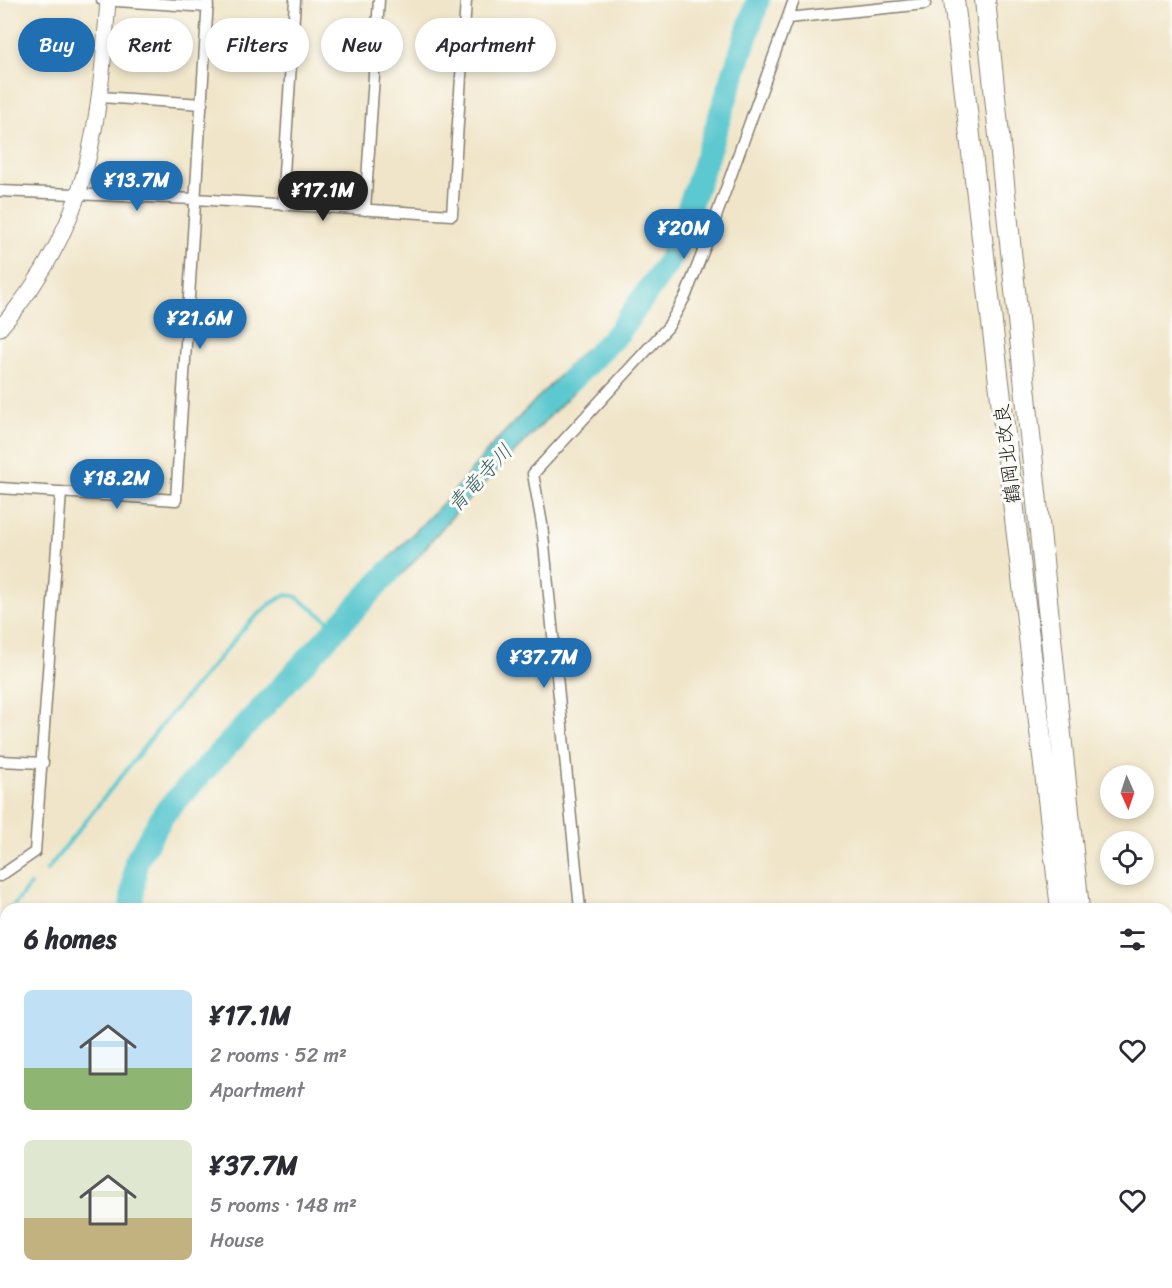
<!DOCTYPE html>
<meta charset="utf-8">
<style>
:root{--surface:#fff;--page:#f7f7f7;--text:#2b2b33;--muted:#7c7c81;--accent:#1f6fb2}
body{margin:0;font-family:Sriracha,"Klee One",sans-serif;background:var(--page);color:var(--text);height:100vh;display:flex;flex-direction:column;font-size:22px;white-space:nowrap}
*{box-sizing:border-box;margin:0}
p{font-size:20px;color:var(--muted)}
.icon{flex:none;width:33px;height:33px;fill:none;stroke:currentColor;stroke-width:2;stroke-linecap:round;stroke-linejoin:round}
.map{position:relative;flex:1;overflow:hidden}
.side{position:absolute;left:0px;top:903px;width:1173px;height:386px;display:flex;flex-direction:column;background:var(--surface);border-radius:18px 18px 0 0;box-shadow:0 3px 9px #0003}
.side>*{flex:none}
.banner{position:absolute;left:18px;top:18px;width:600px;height:54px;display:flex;gap:12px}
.needle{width:39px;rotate:177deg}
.fabs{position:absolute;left:1100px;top:765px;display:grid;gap:12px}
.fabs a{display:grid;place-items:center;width:54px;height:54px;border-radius:50%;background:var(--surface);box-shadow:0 3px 9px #0003;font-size:30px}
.price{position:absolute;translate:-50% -51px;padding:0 14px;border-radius:21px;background:var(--accent);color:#fff;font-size:20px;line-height:39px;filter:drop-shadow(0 2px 3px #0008)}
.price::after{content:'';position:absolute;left:50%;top:36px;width:18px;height:14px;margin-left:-9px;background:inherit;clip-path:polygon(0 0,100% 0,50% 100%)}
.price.active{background:#222;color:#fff}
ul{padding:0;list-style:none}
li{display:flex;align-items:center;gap:18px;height:150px;padding:0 24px}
li span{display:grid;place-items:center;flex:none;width:168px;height:120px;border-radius:9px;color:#555}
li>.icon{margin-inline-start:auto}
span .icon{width:72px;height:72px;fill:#fffc;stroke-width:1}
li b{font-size:26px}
h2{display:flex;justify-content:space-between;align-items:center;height:72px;padding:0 24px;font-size:26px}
.tag{padding:0 21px;border-radius:27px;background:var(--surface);box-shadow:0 3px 9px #0003;font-size:21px;line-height:54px}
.tag.active{background:var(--accent);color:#fff}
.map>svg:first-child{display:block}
</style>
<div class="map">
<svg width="1172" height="1288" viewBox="0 0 1172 1288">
<rect width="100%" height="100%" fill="#fdfcf7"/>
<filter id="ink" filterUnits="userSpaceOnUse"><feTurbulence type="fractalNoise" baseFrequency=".0167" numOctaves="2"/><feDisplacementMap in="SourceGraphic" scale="12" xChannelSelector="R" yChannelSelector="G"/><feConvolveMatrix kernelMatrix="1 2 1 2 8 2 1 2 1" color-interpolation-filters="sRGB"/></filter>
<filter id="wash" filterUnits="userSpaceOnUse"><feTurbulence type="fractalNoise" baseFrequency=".008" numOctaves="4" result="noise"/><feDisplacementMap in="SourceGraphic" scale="24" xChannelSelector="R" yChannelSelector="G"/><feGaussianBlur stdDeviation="1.35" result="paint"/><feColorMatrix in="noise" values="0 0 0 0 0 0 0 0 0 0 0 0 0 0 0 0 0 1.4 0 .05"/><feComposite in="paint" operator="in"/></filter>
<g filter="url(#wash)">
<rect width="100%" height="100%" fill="#f0e5c9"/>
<path fill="#b3c669" stroke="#687142" stroke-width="1.5" d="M 1172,986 L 1172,1277 L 1169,1288 L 1133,1288 L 1133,1283 L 1167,1282 L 1167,989 Z"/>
<path fill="#5bc8cf" stroke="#3c7276" stroke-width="1.5" d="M 585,349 L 599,364 L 582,383 L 447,522 L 413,563 L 377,599 L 361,587 L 450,496 L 494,443 Z"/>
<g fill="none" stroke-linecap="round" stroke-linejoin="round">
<path stroke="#5bc8cf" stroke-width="4" d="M 47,870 L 160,727 L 249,623 L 269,605 L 285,595 L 295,596 L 337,627
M 11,909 L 30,885
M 0,929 L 6,916"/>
<path stroke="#5bc8cf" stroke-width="24" d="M 571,380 L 618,333 L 669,261 L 699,180 L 758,0
M 131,909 L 136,861 L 165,812 L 390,571
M 0,1204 L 6,1191"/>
</g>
</g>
<g filter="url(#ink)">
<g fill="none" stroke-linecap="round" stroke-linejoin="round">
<defs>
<path id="street" d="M 102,0 L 208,7
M 788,18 L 925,4
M 101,97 L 202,104
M 0,191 L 195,199 L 452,215 L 466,0
M 282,205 L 295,0
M 365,210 L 379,0
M 0,488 L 176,500 L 208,0
M 0,761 L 43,763
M 0,876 L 35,852 L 61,492
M 580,909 L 542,524 L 533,474 L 668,327 L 686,295 L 708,239 L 794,0
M 622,1282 L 623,1288"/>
<path id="secondary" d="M 0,328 C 89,228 99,128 108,0
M 429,1288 L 448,1282"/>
<path id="highway" d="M 954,0 L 1061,909
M 985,0 L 1079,909
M 1167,964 L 1172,961
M 1108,1282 L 1108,1288
M 1128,1282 L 1129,1288
M 1168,1288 L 1172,1268"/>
</defs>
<use href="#street" stroke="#868072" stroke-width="13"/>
<use href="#secondary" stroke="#868072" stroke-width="17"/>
<use href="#highway" stroke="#868072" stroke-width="22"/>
<use href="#street" stroke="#fff" stroke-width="10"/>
<use href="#secondary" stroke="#fff" stroke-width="15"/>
<use href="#highway" stroke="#fff" stroke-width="20"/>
</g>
</g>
<g text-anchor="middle" stroke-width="6" stroke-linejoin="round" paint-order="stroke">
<g font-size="20" fill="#1c1c1c" stroke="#fdfcf7">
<text transform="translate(1007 454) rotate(-97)" y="7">鶴岡北改良</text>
</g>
<g font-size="21" font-style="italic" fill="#356164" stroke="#fdfcf7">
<text transform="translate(480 478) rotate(-47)" y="7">青竜寺川</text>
</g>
</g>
</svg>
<div class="fabs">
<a><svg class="needle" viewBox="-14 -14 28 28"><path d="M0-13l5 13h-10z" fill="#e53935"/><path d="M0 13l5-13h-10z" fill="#7c7c81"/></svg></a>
<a><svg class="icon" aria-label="locate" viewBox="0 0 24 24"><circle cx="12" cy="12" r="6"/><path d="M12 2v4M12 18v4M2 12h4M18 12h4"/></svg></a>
</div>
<b class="price" style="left:137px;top:212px">¥13.7M</b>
<b class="price active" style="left:323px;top:222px">¥17.1M</b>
<b class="price" style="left:684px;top:260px">¥20M</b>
<b class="price" style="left:200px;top:350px">¥21.6M</b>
<b class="price" style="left:117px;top:510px">¥18.2M</b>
<b class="price" style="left:544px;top:689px">¥37.7M</b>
<div class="banner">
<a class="tag active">Buy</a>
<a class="tag">Rent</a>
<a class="tag">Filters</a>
<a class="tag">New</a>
<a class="tag">Apartment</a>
</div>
<section class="side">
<h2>6 homes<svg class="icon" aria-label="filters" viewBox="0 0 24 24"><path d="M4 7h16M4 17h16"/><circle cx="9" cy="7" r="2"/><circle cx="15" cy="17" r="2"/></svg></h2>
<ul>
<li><span style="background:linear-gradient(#bfe0f5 65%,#8fb573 0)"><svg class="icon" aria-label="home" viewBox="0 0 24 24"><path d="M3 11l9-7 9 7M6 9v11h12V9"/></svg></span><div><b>¥17.1M</b><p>2 rooms · 52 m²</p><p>Apartment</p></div><svg class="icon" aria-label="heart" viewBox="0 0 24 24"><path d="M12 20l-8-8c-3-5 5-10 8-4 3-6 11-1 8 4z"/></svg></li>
<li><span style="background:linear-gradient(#dfe7d0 65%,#c2b280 0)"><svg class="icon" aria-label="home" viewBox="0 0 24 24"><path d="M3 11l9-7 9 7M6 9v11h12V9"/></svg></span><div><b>¥37.7M</b><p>5 rooms · 148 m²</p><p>House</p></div><svg class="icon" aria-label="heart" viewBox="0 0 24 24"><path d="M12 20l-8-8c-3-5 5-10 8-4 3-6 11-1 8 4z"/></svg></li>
</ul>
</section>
</div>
